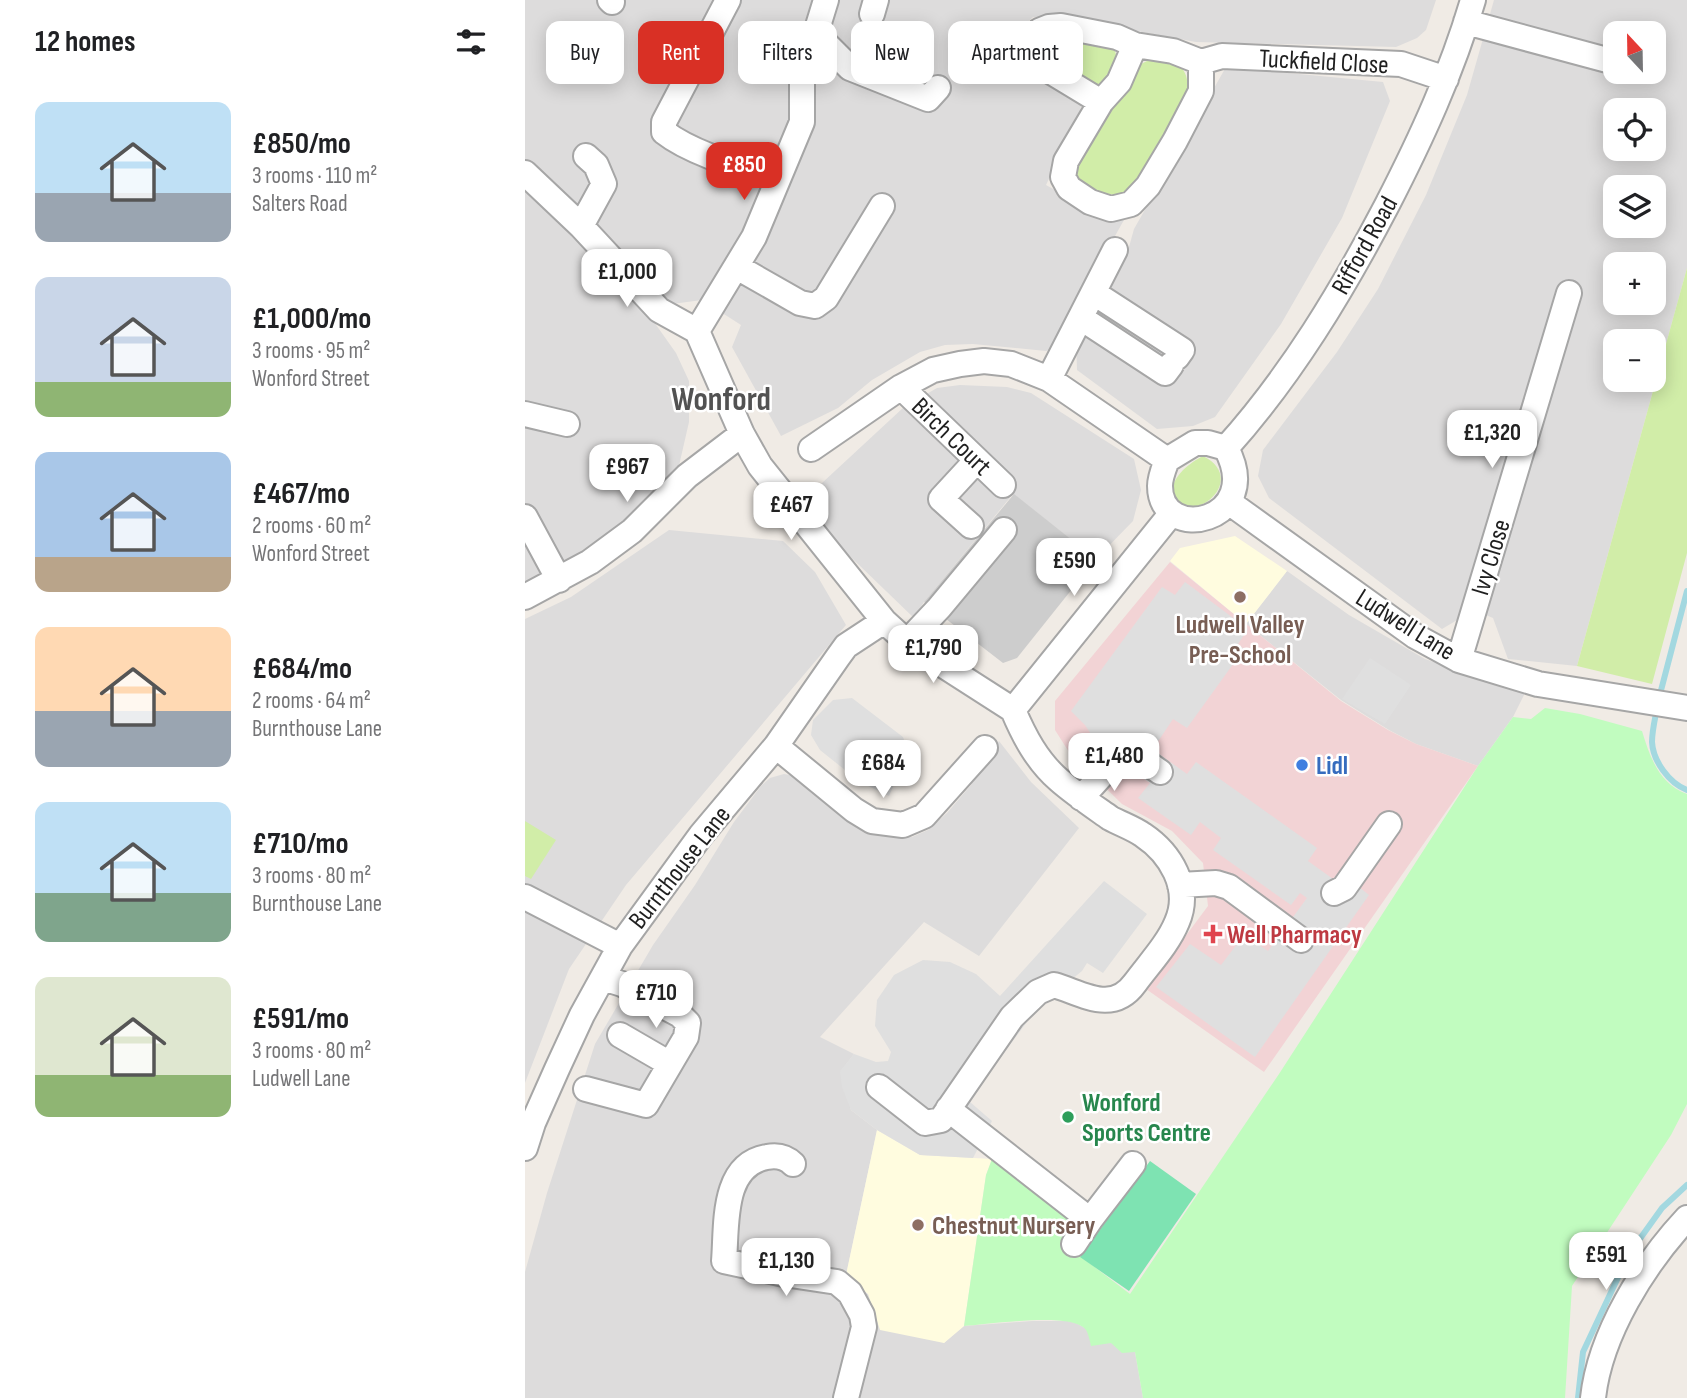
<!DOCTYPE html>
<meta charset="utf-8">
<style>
:root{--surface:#fff;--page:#f2f2f2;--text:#202124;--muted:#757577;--accent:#d93025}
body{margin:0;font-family:"Sofia Sans Condensed",sans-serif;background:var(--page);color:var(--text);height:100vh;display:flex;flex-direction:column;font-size:26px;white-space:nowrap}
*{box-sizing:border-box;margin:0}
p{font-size:23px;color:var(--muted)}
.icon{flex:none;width:38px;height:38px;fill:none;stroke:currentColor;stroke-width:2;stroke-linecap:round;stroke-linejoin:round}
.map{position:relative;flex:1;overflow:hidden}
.drawer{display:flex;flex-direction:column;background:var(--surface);width:525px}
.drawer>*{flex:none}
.top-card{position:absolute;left:21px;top:21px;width:665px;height:63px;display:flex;gap:14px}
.needle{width:46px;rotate:338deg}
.buttons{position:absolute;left:1078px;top:21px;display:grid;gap:14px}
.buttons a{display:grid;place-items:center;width:63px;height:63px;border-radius:14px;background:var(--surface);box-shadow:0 4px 18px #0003;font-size:35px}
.price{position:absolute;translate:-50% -60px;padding:0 16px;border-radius:14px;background:#fff;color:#222;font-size:23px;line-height:46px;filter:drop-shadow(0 2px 4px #0008)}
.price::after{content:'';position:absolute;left:50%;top:42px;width:21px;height:16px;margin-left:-10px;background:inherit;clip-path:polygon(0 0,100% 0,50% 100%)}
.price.active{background:var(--accent);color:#fff}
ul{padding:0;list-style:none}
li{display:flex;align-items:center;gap:21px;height:175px;padding:0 35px}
li span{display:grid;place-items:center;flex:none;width:196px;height:140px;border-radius:14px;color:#555}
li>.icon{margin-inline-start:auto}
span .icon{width:84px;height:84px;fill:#fffc;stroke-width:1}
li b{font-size:30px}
h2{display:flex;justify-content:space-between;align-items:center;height:84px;padding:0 35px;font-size:30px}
.pill{padding:0 24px;border-radius:14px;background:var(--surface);box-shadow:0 4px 18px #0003;font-size:24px;line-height:63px}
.pill.active{background:var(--accent);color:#fff}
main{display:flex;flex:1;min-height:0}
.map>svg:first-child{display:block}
</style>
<main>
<section class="drawer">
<h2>12 homes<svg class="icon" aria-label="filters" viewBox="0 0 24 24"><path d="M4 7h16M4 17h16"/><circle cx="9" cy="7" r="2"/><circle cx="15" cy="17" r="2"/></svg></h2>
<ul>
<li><span style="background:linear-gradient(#bfe0f5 65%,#9aa5b1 0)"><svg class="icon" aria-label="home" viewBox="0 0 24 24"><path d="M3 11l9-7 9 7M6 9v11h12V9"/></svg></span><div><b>£850/mo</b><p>3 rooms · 110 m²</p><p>Salters Road</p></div></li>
<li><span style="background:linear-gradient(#c9d6e8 75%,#8fb573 0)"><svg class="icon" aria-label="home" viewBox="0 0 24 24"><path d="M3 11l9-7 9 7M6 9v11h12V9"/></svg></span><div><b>£1,000/mo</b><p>3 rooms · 95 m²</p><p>Wonford Street</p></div></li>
<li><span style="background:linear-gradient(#a9c7e8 75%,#b9a48a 0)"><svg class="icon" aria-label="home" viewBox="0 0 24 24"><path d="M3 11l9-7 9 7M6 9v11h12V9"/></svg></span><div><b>£467/mo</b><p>2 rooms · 60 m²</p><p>Wonford Street</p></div></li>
<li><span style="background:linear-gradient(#ffd9b3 60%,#9aa5b1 0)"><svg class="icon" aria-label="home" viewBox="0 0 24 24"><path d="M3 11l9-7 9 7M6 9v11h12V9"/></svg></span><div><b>£684/mo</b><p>2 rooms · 64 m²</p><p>Burnthouse Lane</p></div></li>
<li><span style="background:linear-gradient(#bfe0f5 65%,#7fa58c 0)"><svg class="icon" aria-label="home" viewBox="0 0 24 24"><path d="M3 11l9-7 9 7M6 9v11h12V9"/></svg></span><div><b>£710/mo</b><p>3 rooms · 80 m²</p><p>Burnthouse Lane</p></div></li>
<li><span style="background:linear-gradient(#dfe7d0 70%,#8fb573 0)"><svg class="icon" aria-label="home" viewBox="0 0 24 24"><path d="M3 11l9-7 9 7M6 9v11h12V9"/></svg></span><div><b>£591/mo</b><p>3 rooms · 80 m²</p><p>Ludwell Lane</p></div></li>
</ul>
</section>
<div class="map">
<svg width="1162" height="1398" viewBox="0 0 1162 1398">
<rect width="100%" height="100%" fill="#f0ebe5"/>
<path fill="#dddcdc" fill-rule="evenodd" d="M 0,0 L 911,0 L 901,30 L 892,38 L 871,47 L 671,42 L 579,25 L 508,17 L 493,31 L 489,43 L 491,56 L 553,98 L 556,106 L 555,114 L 521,185 L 573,214 L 599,220 L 526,349 L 521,351 L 448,344 L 420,345 L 395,352 L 347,380 L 313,408 L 256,436 L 207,347 L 216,325 L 177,300 L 147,304 L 107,276 L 0,165 Z
M 969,0 L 1162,0 L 1162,268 L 1052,666 L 983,659 L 968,618 L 949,610 L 917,629 L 744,498 L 733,476 L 738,450 L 812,352 L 853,289 L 901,195 L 942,95 ZM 1090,33 L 1129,33 L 1129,72 L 1090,72 ZM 1090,110 L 1129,110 L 1129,149 L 1090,149 ZM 1090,187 L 1129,187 L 1129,226 L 1090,226 ZM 1090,264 L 1129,264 L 1129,303 L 1090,303 ZM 1090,341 L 1129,341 L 1129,380 L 1090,380 Z
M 701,67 L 858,82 L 865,101 L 817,218 L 756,324 L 690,417 L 668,426 L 632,429 L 552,370 L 551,337 L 604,247 L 609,229 Z
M 0,188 L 112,298 L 151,353 L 164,381 L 164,422 L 153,470 L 89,529 L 31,568 L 0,583 Z
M 435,385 L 482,387 L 506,393 L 609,459 L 616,490 L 608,521 L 571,559 L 488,494 L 399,602 L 389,618 L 278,511 L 297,483 L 379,407 L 412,388 Z
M 144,530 L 258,541 L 290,572 L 321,625 L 101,885 L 44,969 L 0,1083 L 0,619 L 46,597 Z
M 762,571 L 824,615 L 900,659 L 1000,693 L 988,717 L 953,766 L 891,744 L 864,730 L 816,700 L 721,624 Z
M 474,741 L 506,782 L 554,828 L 454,956 L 399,922 L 295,1037 L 329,1054 L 316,1071 L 326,1110 L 352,1130 L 321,1275 L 343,1294 L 419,1343 L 439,1326 L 507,1321 L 543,1321 L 551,1323 L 587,1343 L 610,1352 L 618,1398 L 0,1398 L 0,1272 L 22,1193 L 70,1044 L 128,945 L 170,885 L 209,822 L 236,786 L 245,778 L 259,774 L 276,777 L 349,830 L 369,837 L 387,837 L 403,830 L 422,813 L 446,785 Z"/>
<path fill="#f2d3d5" d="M 645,562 L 816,701 L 863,730 L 891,744 L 953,766 L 739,1072 L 621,989 L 683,906 L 678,863 L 647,831 L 597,804 L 544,752 L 530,730 L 530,701 Z"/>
<path fill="#fffcdf" d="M 710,536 L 762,571 L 721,624 L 645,561 L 655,548 Z
M 352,1130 L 395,1155 L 467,1159 L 461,1175 L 439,1326 L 419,1343 L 355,1330 L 343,1294 L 321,1275 Z"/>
<path fill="#cdcdcd" d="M 489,494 L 571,559 L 492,658 L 478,663 L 399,602 Z"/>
<path fill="#d1eda8" d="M 532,33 L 583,41 L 590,51 L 593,62 L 581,81 L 569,87 L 518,53 L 522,39 Z
M 628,58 L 652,62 C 661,72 664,79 662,93 C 650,116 623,179 603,191 C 586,201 561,189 548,177 L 549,167 L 607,74 L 616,64 Z
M 1162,268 L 1162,553 L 1127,684 L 1052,666 Z
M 678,456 C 715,474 688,512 655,508 C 653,504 649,502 648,498 C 643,479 664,463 678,456 Z
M 0,821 L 31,840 L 6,879 L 0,876 Z"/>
<path fill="#c1fcbf" d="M 1020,708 L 1055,714 L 1117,731 C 1125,757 1134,784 1162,794 L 1162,1104 L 1146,1135 L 1047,1286 L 1040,1398 L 618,1398 L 610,1352 L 597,1353 L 586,1343 L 566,1346 C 565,1341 563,1333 561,1330 C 547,1311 462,1325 439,1326 L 461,1175 L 467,1159 L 550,1222 L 542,1246 L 605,1294 L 754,1074 L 953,766 L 988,717 L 1006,719 Z"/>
<path fill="#7ee3b2" d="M 625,1161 L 671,1194 L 604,1291 L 555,1257 Z"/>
<path fill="#dfdfdf" d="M 660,582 L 723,629 L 713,644 L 719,649 L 662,728 L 648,719 L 630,746 L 630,751 L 662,774 L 671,762 L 792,848 L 783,861 L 808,879 L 814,879 L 819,875 L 844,895 L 730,1057 L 631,987 L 665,944 L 696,965 L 719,935 L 743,951 L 782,898 L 775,893 L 766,905 L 688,850 L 696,838 L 675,822 L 666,835 L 613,798 L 625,783 L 577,751 L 560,725 L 546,711 L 637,587 L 650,595 Z
M 845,658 L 886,685 L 860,724 L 817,699 Z
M 327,698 L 378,737 L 380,743 L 371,754 L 369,785 L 364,796 L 335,782 L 295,750 L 286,735 L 288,720 L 308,700 Z
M 579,881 L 622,914 L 578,973 L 562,963 L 557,971 L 513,1007 L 476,1057 L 445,1102 L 467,1121 L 448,1158 L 395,1155 L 352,1130 L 326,1110 L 317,1087 L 315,1071 L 329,1054 L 351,1062 L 363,1061 L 366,1052 L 350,1026 L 352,1000 L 369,975 L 398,960 L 425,962 L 451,974 L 475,996 Z"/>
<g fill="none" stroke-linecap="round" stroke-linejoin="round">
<path stroke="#a3d8e0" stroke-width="6" d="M 1134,698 L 1162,591
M 1132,708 C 1130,719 1127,731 1127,742 C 1128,761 1144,783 1162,790
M 1053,1398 L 1058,1352 L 1104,1254 L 1137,1208 L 1162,1185"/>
<defs>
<path id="minor" d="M 85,0 L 87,2
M 203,0 L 139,122 L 139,132 C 167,154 219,168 253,179
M 347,14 L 351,0
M 941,22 L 1082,60
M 291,34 L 325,68 L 403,99 L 413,88
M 676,62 L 697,56 L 876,64 L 921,79
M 576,102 L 515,65 L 508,54 L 507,42 L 514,31 L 524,27 L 536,26 L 592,37 L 610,45 L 648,51 L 676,62 L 676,91 L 650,141 L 623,186 L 606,204 L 586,209 L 565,202 L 544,188 L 538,177 L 541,161 L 576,102 L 594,82 L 610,45
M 0,173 L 56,226 L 134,310 L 172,331 L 217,434 L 235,466 L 359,621 L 382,642 L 488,710
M 56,226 L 79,184 L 71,165 L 61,156
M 212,267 L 275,303 L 290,306 L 301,298 L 357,206
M 569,293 L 657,350 L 652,357
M 556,318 L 640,373 L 646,365
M 172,331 L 229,237 L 277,122 L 277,78 L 301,0
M 524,379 L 590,250
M 376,387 L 478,485
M 0,414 L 42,424
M 670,443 L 683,443 L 701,448 C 741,522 635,545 635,486 C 635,477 639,468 642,460 Z
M 701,448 C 766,376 817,291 862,205 C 896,139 927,72 948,0
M 286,449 L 376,387 L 408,370 L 435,364 L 459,361 L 486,364 L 524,379 L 642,460
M 705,503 L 890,636 L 934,660 L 1013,684 L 1162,708
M 0,517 L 34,580
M 446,526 L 416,499 L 452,460
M 0,597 L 65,562 L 107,531 L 162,476 L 217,434
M 382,642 L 414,608 L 479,530
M 934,660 L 1044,293
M 488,710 L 646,514
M 251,746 L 329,810 L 347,821 L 378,825 L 399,816 L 460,748
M 556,798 L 596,754 C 612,753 623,764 635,772
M 655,885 L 691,883 L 704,887 L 776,940
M 809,893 L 819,888 L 864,824
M 0,897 L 95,946
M 95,1035 L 145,1064
M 354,1087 L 400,1123 L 416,1120 L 487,1017 L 513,992 L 529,985 C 557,993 587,1015 610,983 C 624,964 643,944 652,922 C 667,888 645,853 618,835 C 608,828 596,824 585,818 C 568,806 550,794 534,780 C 512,761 499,736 488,710
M 61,1089 L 121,1105 L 161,1037 L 163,1023 L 155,1015 L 97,984 L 78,978
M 423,1109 L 565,1220
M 0,1148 L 8,1123 L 32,1069 L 57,1015 L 95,946 L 176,835 L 251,746 L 313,657 L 321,646 L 359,621
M 268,1164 C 261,1157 252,1155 242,1157 C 196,1165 202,1226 199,1261 L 259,1274 L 312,1282 L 325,1293 L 337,1315 L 339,1327 L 321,1398
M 549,1244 L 565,1220 L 608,1164
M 1068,1398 C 1075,1334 1119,1264 1162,1218"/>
</defs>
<use href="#minor" stroke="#a6a6a6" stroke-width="28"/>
<use href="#minor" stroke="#fff" stroke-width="24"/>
</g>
<g fill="#8d6e63" stroke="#fff" stroke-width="2.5">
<circle cx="715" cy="597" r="7"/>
<circle cx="393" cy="1225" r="7"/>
</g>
<circle fill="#3f7fe0" stroke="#fff" stroke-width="2.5" cx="777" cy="765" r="7"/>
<path fill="#e0444e" stroke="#fff" stroke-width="2.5" d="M684.5 923.5h7v7h7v7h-7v7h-7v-7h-7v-7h7z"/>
<circle fill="#2e9e5b" stroke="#fff" stroke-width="2.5" cx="543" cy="1117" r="7"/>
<g text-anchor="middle" stroke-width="5" stroke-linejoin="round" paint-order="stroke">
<g font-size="26" fill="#1f1f1f" stroke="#fff">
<text transform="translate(799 61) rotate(3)" y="9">Tuckfield Close</text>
<text transform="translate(839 245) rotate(-61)" y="9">Rifford Road</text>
<text transform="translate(427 436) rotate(44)" y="9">Birch Court</text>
<text transform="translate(965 557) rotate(-73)" y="9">Ivy Close</text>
<text transform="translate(881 624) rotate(32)" y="9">Ludwell Lane</text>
<text transform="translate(154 867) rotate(-52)" y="9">Burnthouse Lane</text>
</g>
<g font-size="26" font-weight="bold" fill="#785e54" stroke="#fff">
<text x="715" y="633">Ludwell Valley<tspan x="715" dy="30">Pre-School</tspan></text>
<text x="407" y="1234" text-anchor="start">Chestnut Nursery</text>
</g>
<g font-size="26" font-weight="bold" fill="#366cbe" stroke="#fff" text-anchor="start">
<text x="791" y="774">Lidl</text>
</g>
<g font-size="26" font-weight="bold" fill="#be3a42" stroke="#fff" text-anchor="start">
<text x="702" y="943">Well Pharmacy</text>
</g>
<g font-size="26" font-weight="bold" fill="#27864d" stroke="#fff" text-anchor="start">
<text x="557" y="1111">Wonford<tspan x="557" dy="30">Sports Centre</tspan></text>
</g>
<g font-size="33" font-weight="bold" fill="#525252" stroke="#fff">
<text x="196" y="410">Wonford</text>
</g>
</g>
</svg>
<div class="buttons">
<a><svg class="needle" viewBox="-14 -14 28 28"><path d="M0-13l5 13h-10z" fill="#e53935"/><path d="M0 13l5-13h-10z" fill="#757577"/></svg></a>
<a><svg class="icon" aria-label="locate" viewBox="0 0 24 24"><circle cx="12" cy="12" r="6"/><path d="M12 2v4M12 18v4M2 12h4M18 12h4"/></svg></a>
<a><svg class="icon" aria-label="layers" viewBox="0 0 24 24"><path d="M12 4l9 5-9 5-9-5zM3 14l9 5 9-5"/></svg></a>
<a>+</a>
<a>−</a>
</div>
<b class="price active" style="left:219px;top:202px">£850</b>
<b class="price" style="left:102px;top:309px">£1,000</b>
<b class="price" style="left:967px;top:470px">£1,320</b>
<b class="price" style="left:102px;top:504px">£967</b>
<b class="price" style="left:266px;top:542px">£467</b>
<b class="price" style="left:549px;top:598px">£590</b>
<b class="price" style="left:408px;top:685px">£1,790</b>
<b class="price" style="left:589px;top:793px">£1,480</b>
<b class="price" style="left:358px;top:800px">£684</b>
<b class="price" style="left:131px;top:1030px">£710</b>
<b class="price" style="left:1081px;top:1292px">£591</b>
<b class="price" style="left:261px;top:1298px">£1,130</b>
<div class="top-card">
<a class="pill">Buy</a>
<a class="pill active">Rent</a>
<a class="pill">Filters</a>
<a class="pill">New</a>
<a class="pill">Apartment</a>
</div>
</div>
</main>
